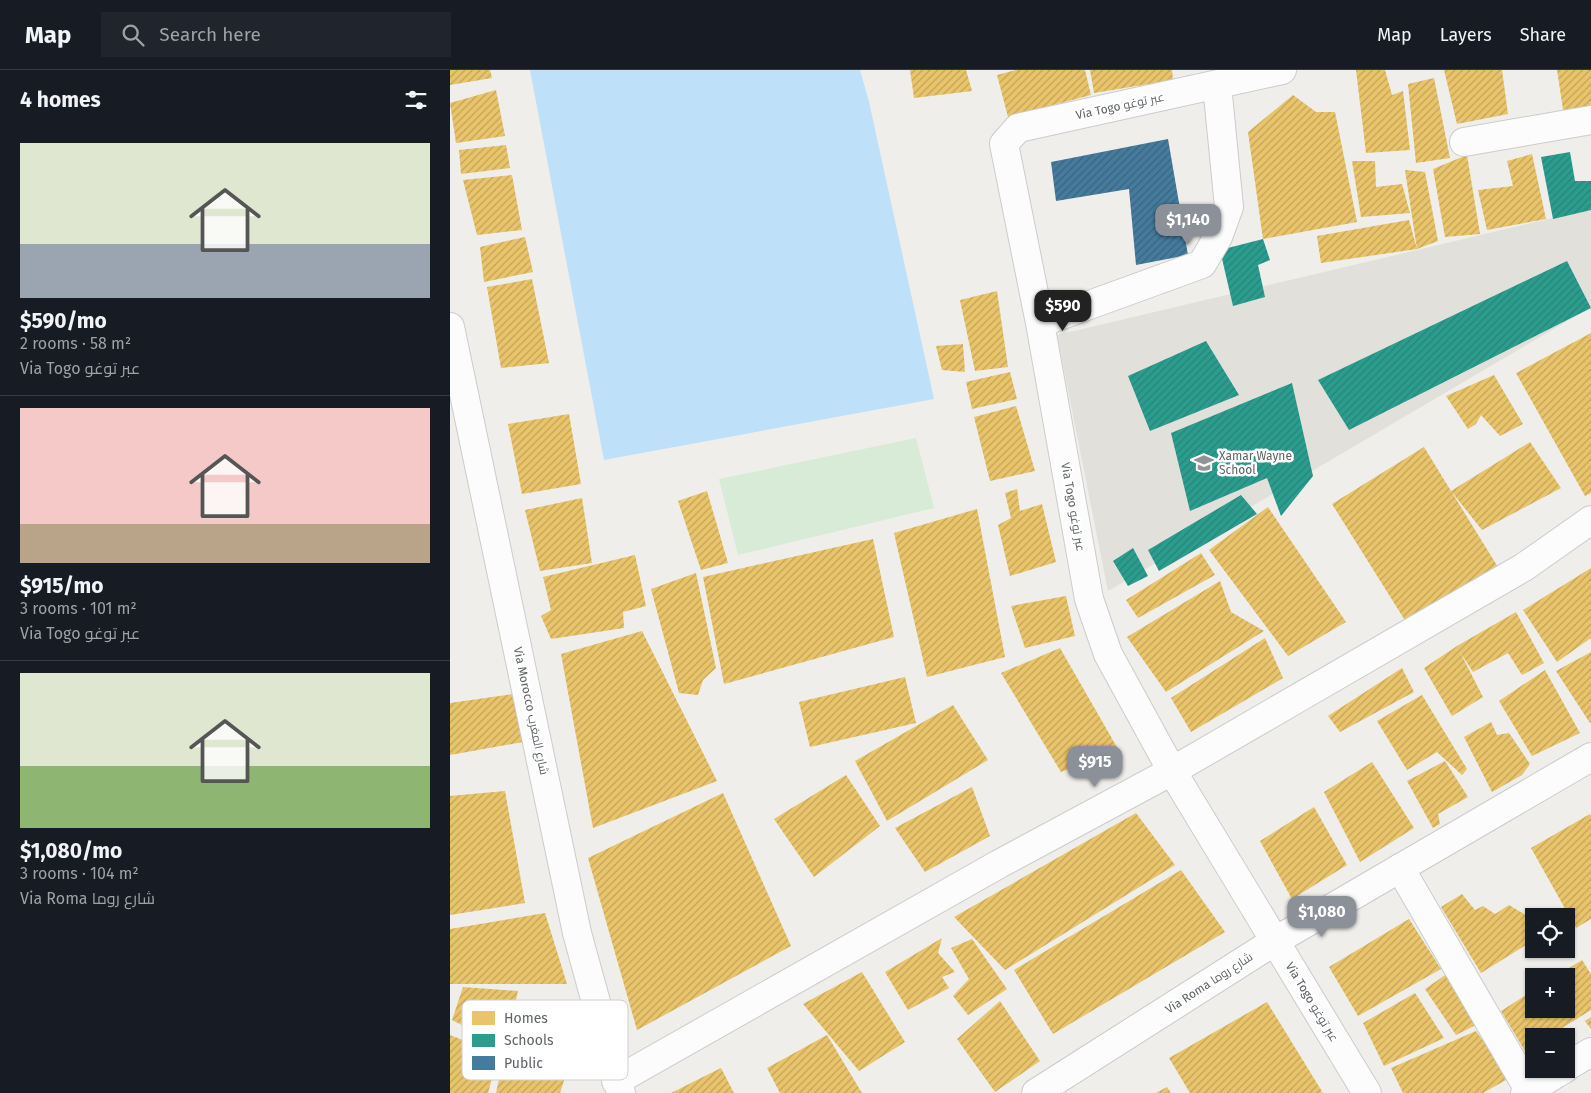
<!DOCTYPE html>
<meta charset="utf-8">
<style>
:root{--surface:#171b24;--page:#20242c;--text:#f1f3f6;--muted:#9ea1a6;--line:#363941;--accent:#8c9099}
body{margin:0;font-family:"Fira Sans",Cairo,sans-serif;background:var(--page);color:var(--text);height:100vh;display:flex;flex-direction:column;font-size:19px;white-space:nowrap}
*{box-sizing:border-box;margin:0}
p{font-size:16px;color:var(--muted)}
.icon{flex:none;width:28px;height:28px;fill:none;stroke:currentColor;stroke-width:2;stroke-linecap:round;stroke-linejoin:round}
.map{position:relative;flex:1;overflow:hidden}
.drawer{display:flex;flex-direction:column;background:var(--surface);width:450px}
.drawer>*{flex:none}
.buttons{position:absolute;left:1075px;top:838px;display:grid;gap:10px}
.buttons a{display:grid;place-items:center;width:50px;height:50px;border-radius:0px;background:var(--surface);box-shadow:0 1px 4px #0004;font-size:25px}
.price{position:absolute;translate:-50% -42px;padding:0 11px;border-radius:10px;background:var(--accent);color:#fff;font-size:16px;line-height:32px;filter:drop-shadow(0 1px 2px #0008)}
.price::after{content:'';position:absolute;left:50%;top:30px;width:15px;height:11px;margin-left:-8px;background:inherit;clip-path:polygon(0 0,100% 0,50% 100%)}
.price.active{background:#222;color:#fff}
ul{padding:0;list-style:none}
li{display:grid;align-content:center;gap:10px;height:265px;padding:0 20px}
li+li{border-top:1px solid var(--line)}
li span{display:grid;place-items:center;height:155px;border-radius:0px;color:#555}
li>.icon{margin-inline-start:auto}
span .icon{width:90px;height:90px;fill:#fffc;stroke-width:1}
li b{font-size:21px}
h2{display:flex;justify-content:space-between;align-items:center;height:60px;padding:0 20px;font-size:21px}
header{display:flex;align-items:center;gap:30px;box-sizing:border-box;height:70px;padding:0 25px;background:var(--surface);border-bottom:1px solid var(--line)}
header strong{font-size:24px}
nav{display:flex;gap:28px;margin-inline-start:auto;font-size:18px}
.search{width:350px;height:45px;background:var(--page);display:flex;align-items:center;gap:12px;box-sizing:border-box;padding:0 18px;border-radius:0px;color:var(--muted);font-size:19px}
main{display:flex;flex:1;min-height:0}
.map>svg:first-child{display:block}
</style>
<header>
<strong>Map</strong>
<div class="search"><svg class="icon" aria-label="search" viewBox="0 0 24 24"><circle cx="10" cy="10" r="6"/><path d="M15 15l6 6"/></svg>Search here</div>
<nav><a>Map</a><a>Layers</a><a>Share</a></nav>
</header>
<main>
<section class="drawer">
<h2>4 homes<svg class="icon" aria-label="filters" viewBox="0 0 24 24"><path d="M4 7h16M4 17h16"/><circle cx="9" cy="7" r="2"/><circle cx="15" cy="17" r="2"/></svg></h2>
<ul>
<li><span style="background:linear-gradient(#dfe7d0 65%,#9aa5b1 0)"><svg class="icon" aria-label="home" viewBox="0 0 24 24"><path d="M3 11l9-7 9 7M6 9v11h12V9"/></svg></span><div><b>$590/mo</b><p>2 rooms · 58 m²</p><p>Via Togo عبر توغو</p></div></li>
<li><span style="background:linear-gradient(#f6c9c9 75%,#b9a48a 0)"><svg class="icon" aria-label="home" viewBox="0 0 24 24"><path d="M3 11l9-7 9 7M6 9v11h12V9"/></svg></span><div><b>$915/mo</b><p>3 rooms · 101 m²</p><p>Via Togo عبر توغو</p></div></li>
<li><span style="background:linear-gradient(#dfe7d0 60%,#8fb573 0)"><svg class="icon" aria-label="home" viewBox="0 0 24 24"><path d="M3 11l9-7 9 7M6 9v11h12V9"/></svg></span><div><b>$1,080/mo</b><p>3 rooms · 104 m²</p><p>Via Roma شارع روما</p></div></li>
</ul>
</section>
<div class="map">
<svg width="1141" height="1023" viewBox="0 0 1141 1023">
<defs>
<pattern id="homes-hatch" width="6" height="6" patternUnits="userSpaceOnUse" patternTransform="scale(1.25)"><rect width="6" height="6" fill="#e9c46a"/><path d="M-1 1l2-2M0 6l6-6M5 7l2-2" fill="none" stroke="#c0a35b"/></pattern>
<pattern id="schools-hatch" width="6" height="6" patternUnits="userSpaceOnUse" patternTransform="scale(1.25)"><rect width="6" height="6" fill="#2a9d8f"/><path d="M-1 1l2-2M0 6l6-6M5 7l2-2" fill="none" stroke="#278479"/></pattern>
<pattern id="public-hatch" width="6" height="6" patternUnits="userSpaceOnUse" patternTransform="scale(1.25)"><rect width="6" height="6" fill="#457b9d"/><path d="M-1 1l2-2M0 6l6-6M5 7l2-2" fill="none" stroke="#3b647e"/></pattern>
</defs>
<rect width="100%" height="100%" fill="#efeeea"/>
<path fill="#e2e0da" d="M 1141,139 L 1141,237 L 658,521 L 607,265 Z"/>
<path fill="#d8ebd6" d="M 466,368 L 484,438 L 288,485 L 269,409 Z"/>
<path fill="#bfe0f9" d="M 80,0 L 410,0 L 419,32 L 484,329 L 154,390 Z"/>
<path fill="url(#homes-hatch)" d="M 0,0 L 40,0 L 42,8 L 0,15 Z
M 460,0 L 516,0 L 522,21 L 464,28 Z
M 566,0 L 635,0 L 641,25 L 558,47 L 547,5 Z
M 640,0 L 722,0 L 723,10 L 644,23 Z
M 906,0 L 935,0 L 942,25 L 953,21 L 960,80 L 916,83 Z
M 994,0 L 1052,0 L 1058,44 L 1007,54 Z
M 1107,0 L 1141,0 L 1141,39 L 1114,46 Z
M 984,8 L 1000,88 L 966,93 L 958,14 Z
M 46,20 L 55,66 L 6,73 L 0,33 Z
M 843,25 L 866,42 L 885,42 L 907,152 L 813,169 L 798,62 Z
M 56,75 L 60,98 L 11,104 L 9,80 Z
M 1082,84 L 1096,149 L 1037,160 L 1028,120 L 1063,116 L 1057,91 Z
M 1017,85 L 1030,164 L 995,167 L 983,99 Z
M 902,91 L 925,91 L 926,117 L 952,114 L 960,143 L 911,147 Z
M 955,100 L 975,102 L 988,171 L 967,179 Z
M 62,105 L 72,160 L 27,165 L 13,110 Z
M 959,150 L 967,179 L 871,193 L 867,166 Z
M 75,167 L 83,202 L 34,212 L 30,177 Z
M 82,209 L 99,293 L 51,298 L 37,217 Z
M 547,221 L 558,297 L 525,301 L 510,230 Z
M 1141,263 L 1141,423 L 1135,426 L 1066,303 Z
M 513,274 L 515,302 L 492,300 L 486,276 Z
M 560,302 L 567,329 L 522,339 L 516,312 Z
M 1044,305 L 1073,354 L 1050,366 L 1031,345 L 1026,354 L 1018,359 L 996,326 Z
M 566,336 L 585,401 L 540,411 L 524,347 Z
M 119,344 L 131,414 L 72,424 L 58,354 Z
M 1080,372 L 1111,418 L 1032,460 L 1001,421 L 1051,502 L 956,552 L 882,434 L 974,377 L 1001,421 Z
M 567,419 L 570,441 L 592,434 L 606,492 L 560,506 L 548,455 L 561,448 L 555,423 Z
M 257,421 L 278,493 L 251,500 L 228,431 Z
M 132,428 L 142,493 L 90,501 L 75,440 Z
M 818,437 L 896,552 L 838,586 L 759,480 Z
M 527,439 L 555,587 L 477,607 L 444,463 Z
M 423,469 L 444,567 L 274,614 L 253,507 Z
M 751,483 L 765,505 L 688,548 L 676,530 Z
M 185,485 L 196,536 L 173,542 L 174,558 L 101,569 L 91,546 L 101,540 L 93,507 Z
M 1141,498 L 1141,568 L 1107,592 L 1073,540 Z
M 246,503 L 266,598 L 253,610 L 248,625 L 229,623 L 201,519 Z
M 770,511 L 781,542 L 814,561 L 716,622 L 677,567 Z
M 616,526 L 625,566 L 575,578 L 561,536 Z
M 1066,542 L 1094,593 L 1072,605 L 1058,583 L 1023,602 L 1010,582 L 1033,627 L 1002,646 L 974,598 L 1007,576 Z
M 192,561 L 267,711 L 143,758 L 111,584 Z
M 815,568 L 833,608 L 741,662 L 721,628 Z
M 610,578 L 668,679 L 611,702 L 551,603 Z
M 1141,582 L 1141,652 L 1140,653 L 1106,601 Z
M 952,598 L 964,622 L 890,662 L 878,646 Z
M 1095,600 L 1130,663 L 1082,686 L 1049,631 Z
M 455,607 L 466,653 L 360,677 L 349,632 Z
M 63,624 L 73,672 L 0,685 L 0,633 Z
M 972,625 L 1017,699 L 1012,705 L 987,682 L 957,700 L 927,651 Z
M 503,635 L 538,690 L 437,751 L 405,691 Z
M 1041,652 L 1047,665 L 1059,663 L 1080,694 L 1072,705 L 1042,722 L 1014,667 Z
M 995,691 L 1018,727 L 988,744 L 990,754 L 983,758 L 957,711 Z
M 922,692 L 964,758 L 910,792 L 874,722 Z
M 396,705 L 430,756 L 364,807 L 324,749 Z
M 522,717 L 540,766 L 475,802 L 445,758 Z
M 55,721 L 75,833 L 0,845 L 0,726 Z
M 273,723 L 341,876 L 187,960 L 138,788 Z
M 864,737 L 897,795 L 842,829 L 810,771 Z
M 686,743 L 725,795 L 555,900 L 504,847 Z
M 1140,744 L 1141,746 L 1141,849 L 1126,858 L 1081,778 Z
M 731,800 L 775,862 L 603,964 L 564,900 Z
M 1012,824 L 1025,840 L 1033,836 L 1045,844 L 1059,835 L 1079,847 L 1084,858 L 1084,870 L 1031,903 L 991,837 Z
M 95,843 L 117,914 L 0,914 L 0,859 Z
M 959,849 L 991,899 L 908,946 L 879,897 Z
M 492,868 L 488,883 L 505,902 L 492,907 L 499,918 L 458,940 L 435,902 Z
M 522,869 L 557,919 L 518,945 L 503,926 L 519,909 L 501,878 Z
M 1132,890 L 1141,904 L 1141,940 L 1099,966 L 1084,966 L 1084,976 L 1075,981 L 1051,941 L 1084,920 L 1084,939 L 1116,939 L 1116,906 L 1106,906 Z
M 1001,901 L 1028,954 L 1006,965 L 975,919 Z
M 412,902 L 455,972 L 409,1001 L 353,934 Z
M 13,917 L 68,921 L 55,977 L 2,950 Z
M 965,923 L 994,968 L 934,996 L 913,953 Z
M 550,931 L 590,991 L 545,1022 L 507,969 Z
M 817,932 L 873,1023 L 740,1023 L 719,988 Z
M 1141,947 L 1141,959 L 1135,951 Z
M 1026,961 L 1049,993 L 1056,1010 L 1033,1023 L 953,1023 L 941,998 Z
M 0,965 L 49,984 L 38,1023 L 0,1023 Z
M 377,965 L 412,1023 L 330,1023 L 317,998 Z
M 55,982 L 119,995 L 110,1023 L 46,1023 Z
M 271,998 L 284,1023 L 221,1023 Z
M 717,1017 L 721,1023 L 706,1023 Z"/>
<path fill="url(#schools-hatch)" d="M 1120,82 L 1125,111 L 1141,111 L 1141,140 L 1103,149 L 1091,87 Z
M 813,169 L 820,190 L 808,195 L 815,227 L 783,236 L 770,180 Z
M 1117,191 L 1141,238 L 899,360 L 868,310 Z
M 756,271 L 789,325 L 700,361 L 678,306 Z
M 842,313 L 863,406 L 831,446 L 817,408 L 740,441 L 721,363 Z
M 791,425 L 807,444 L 709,501 L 698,480 Z
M 683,478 L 698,506 L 678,516 L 663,491 Z"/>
<path fill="url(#public-hatch)" d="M 718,69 L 738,185 L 686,195 L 679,119 L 606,131 L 601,92 Z"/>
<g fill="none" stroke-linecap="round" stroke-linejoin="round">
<defs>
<path id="street" d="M 832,0 L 568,58 L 554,74 L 590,253 L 639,529 L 658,584 L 722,701 L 917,1023
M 1014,72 L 1141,50
M 590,253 L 752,194 L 768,167 L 779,137 L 767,15
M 0,257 L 127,863 L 171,1023
M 950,798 L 1079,1020
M 1116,997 L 1141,982
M 166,1011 L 549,794 L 722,701 L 1074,497 L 1141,450
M 1075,1023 L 1114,999"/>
<path id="secondary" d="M 586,1023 L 825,871 L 1141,687"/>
</defs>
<use href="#street" stroke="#cbcccc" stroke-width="30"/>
<use href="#secondary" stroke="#cacacb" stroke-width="30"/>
<use href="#street" stroke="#fdfcfc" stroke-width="28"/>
<use href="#secondary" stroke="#fdfcfc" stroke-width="28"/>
</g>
<defs>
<symbol id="school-bare" viewBox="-9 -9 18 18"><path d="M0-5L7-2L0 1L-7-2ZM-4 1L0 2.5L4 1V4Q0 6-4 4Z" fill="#919496" stroke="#fff" stroke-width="2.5" paint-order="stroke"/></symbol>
</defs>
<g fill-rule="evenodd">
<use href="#school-bare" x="740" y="379" width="28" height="28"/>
</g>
<g text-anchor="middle" stroke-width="5" stroke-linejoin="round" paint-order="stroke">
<g font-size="12" fill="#5f6368" stroke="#fff">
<text transform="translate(670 36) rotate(-12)" y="4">Via Togo عبر توغو</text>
<text transform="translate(623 437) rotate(80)" y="4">Via Togo عبر توغو</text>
<text transform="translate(81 641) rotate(78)" y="4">Via Morocco شارع المغرب</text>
<text transform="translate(759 913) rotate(-33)" y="4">Via Roma شارع روما</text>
<text transform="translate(862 932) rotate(59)" y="4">Via Togo عبر توغو</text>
</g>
<g font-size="12" fill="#5f6368" stroke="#fff" text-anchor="start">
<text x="769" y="390">Xamar Wayne<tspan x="769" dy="14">School</tspan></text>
</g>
</g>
<rect x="12" y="930" width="166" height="80" rx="8" fill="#fff" stroke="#cfd0d2" stroke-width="1"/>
<rect x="22" y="941" width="23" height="14" fill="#e9c46a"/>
<rect x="22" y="964" width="23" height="13" fill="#2a9d8f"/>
<rect x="22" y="986" width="23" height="14" fill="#457b9d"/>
<g font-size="14" fill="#5f6368">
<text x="54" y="953">Homes</text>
<text x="54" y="975">Schools</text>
<text x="54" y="998">Public</text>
</g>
</svg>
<div class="buttons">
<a><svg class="icon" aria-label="locate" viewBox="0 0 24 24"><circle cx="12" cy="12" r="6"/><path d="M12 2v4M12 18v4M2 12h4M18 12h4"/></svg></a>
<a>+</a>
<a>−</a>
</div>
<b class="price" style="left:738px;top:176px">$1,140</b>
<b class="price active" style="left:613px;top:262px">$590</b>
<b class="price" style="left:645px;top:718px">$915</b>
<b class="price" style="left:872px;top:868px">$1,080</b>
</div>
</main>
